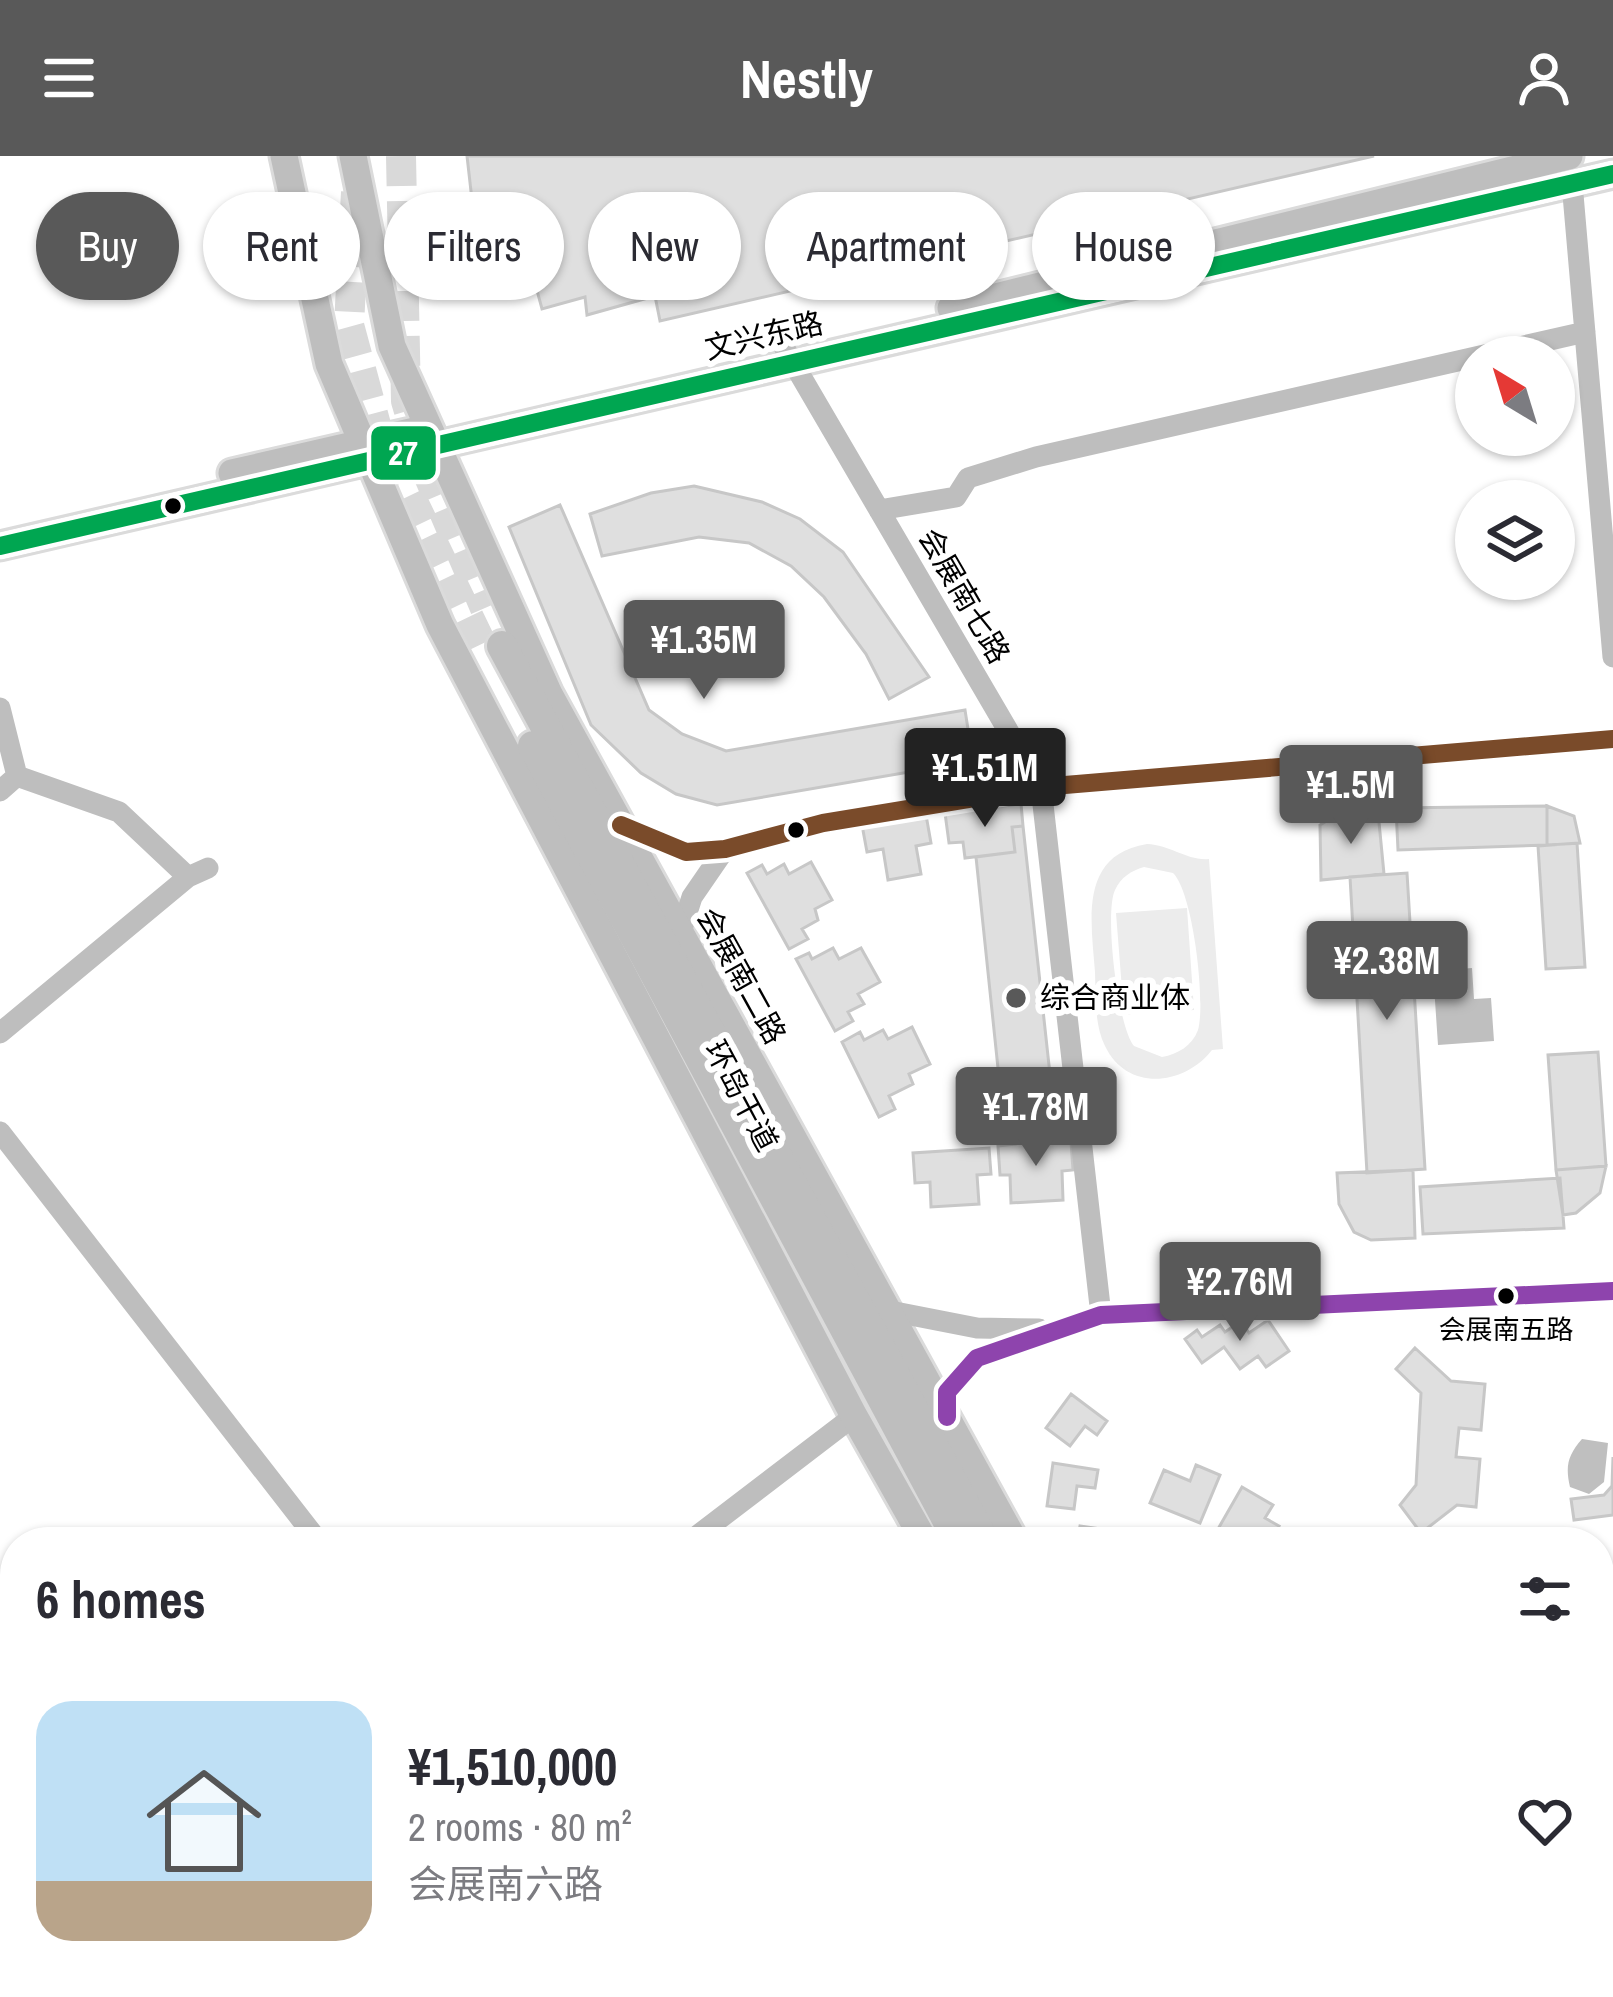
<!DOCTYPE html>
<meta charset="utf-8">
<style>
:root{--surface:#fff;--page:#f2f2f3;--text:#2b2b33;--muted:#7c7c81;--accent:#595959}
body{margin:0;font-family:"Archivo Narrow","Noto Sans SC",sans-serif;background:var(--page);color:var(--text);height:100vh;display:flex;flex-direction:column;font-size:45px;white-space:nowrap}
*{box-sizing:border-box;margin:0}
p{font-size:39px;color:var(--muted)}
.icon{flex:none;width:66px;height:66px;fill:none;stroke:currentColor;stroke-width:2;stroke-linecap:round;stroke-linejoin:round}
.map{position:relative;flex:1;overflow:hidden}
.drawer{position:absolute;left:0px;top:1371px;width:1614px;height:471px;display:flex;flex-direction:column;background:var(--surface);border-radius:48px 48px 0 0;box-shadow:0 3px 9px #0004}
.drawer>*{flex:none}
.top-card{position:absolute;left:36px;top:36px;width:1542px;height:108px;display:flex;gap:24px}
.needle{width:78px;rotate:322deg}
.tools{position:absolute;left:1455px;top:180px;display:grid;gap:24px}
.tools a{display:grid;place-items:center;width:120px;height:120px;border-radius:50%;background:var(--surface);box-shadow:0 3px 9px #0004;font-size:60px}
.price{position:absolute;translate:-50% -102px;padding:0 27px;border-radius:12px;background:var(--accent);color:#fff;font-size:39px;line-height:78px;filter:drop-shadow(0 3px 6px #0008)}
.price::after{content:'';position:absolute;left:50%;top:72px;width:36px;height:27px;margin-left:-18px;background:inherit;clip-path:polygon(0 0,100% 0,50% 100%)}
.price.active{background:#222;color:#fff}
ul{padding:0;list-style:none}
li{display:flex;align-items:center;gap:36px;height:300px;padding:0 36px}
li span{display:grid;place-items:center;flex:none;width:336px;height:240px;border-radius:36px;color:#555}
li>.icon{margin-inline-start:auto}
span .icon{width:144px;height:144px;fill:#fffc;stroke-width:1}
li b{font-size:51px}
h2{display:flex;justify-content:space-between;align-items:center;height:144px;padding:0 36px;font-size:51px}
.chip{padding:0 42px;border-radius:54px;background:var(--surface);box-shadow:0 3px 9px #0004;font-size:42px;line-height:108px}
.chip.active{background:var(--accent);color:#fff}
header{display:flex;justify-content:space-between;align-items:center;height:156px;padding:0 36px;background:var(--accent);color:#fff;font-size:54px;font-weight:800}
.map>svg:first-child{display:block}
</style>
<header><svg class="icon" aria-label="menu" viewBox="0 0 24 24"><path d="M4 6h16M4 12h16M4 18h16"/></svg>Nestly<svg class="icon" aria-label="person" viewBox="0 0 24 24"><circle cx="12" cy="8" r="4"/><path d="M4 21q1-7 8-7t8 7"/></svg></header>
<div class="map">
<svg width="1613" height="1841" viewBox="0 0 1613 1841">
<rect width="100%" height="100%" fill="#fff"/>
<path fill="#ececec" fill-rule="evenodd" d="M 1147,688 C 1171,689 1187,705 1209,703 L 1223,893 L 1212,894 C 1184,930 1127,936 1105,890 C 1094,868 1096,840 1095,816 C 1091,764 1079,699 1147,688 ZM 1144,711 L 1173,717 C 1193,736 1206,846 1198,874 C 1192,890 1178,898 1162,901 L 1134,890 C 1118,872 1104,757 1115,734 C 1121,721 1131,715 1144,711 Z
M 1187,752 L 1194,854 L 1124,859 L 1116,757 Z"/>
<path fill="#bfbfbf" d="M 1472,812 L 1474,843 L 1491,842 L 1494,885 L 1438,889 L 1433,815 Z
M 1582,1283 L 1608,1287 L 1604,1326 L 1589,1338 L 1570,1331 C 1565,1310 1568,1299 1582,1283 Z"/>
<path fill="#dfdfdf" stroke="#c7c7c7" stroke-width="3" d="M 467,0 L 1374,0 L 660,165 L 655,140 L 587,159 L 585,141 L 542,153 L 535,127 L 483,141 Z
M 694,330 L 762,346 L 800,363 L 843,396 L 929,521 L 889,543 L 866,498 L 824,441 L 791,410 L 749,387 L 699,381 L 602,400 L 590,358 L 651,337 Z
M 560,349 L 649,554 L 682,578 L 726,595 L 965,554 L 973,605 L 717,649 L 676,638 L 641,617 L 591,569 L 509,371 Z
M 1021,648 L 1023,670 L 1012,671 L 1015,696 L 965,702 L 963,686 L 949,687 L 945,657 Z
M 1547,650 L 1547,689 L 1398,694 L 1396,652 Z
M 1547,650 L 1574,660 L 1580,687 L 1547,689 Z
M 1378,656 L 1384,718 L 1321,724 L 1320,669 L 1335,660 Z
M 926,659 L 931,687 L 916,690 L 921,718 L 888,724 L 883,693 L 867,696 L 862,669 Z
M 1023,670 L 1057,983 L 1006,989 L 976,701 L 1015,696 L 1012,671 Z
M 1577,687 L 1585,811 L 1546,813 L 1538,690 Z
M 811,706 L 832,744 L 815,753 L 818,764 L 802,773 L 808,783 L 789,793 L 747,717 L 762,709 L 767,718 L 784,708 L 789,718 Z
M 1407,717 L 1425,1013 L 1367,1017 L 1350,721 Z
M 833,792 L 839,803 L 861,792 L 880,826 L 858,838 L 864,848 L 848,856 L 853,865 L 835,875 L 796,803 L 809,797 L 812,803 Z
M 912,871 L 930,908 L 909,918 L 913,928 L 889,940 L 895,953 L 879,961 L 842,886 L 860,876 L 864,884 L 883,874 L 888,883 Z
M 1598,896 L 1606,1010 L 1556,1014 L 1548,899 Z
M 1057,983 L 1071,986 L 1073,1014 L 1062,1015 L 1063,1044 L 1011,1047 L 1010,1019 L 1000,1019 L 998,990 Z
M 989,992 L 991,1018 L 977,1019 L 979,1048 L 931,1051 L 930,1026 L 915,1027 L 913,997 Z
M 1606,1010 L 1600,1037 L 1576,1057 L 1563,1059 L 1556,1014 Z
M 1413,1014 L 1415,1082 L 1371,1084 L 1354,1076 L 1339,1048 L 1337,1017 Z
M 1560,1022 L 1564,1072 L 1423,1078 L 1420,1031 Z
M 1268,1164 L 1289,1195 L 1266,1211 L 1258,1200 L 1240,1213 L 1224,1191 L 1202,1207 L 1185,1183 L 1197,1174 L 1202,1181 L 1220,1169 L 1225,1176 L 1241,1165 L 1249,1177 Z
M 1415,1192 L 1451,1225 L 1485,1228 L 1481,1274 L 1459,1272 L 1456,1301 L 1480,1303 L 1476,1351 L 1457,1349 L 1421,1377 L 1400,1349 L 1416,1329 L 1421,1237 L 1396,1213 Z
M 1071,1238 L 1107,1265 L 1097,1279 L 1085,1270 L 1070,1290 L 1046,1272 Z
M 1613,1301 L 1613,1359 L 1574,1364 L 1571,1343 L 1604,1339 L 1612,1330 Z
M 1053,1307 L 1098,1314 L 1095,1332 L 1077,1330 L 1074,1353 L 1047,1350 Z
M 1196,1309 L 1220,1319 L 1200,1367 L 1150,1347 L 1164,1314 L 1190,1325 Z
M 1242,1331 L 1273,1349 L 1265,1362 L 1279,1370 L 1269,1386 L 1226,1386 L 1214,1380 Z
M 1080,1370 L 1129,1377 L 1128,1386 L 1077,1386 Z
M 1613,1439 L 1613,1506 L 1602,1514 L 1599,1450 Z
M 1613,1600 L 1613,1644 L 1599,1655 L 1599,1607 Z"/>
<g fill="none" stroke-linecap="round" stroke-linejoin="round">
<path stroke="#d9d9d9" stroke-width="30" stroke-dasharray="30 15" stroke-linecap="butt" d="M 401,0 L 406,245 L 427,316 L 485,452
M 356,36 L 349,169 L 376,269 L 487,499"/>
<defs>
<path id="major" d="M 284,0 L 329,208 L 440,469 L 854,1260 L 925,1386
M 353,0 L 392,190 L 549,538 L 1015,1386
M 951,152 L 1569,0
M 232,317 L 428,272
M 0,390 L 1613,18
M 1174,1827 L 1181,1841
M 1250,1827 L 1257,1841"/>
<path id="highway" d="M 502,490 L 985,1386
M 533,590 L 959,1386
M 1196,1827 L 1203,1841
M 1224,1827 L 1232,1841"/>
</defs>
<use href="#major" stroke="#dbdbdb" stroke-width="33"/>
<use href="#highway" stroke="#dbdbdb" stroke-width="36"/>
<path stroke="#bebebe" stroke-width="21" d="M 1572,27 L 1613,501
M 785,193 L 1041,631 L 1101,1159
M 879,354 L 956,341 L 968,322 L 1036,301 L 1585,176
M 0,552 L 17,620 L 0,635
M 17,620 L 119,656 L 188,721
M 621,669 L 686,696 L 725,693 L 823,667 L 1041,631 L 1613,583
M 680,779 L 692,741 L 725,693
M 0,877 L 188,721 L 208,712
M 0,976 L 319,1386
M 890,1155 L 977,1172 L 1039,1173
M 947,1260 L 947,1236 L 977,1202 L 1101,1159 L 1613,1135
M 689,1386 L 854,1260
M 0,1525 L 15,1544
M 611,1841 L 624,1827
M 1014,1841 L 1032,1827"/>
<use href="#major" stroke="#bebebe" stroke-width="27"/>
<use href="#highway" stroke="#bebebe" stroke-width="30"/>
<defs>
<path id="bus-1" d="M 0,390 L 1613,18"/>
<path id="bus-2" d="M 621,669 L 686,696 L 725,693 L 823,667 L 1041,631 L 1613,583"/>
<path id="bus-3" d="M 947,1261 L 947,1236 L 977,1202 L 1101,1159 L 1613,1135"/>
</defs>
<use href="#bus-1" stroke="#fff" stroke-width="27"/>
<use href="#bus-2" stroke="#fff" stroke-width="27"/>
<use href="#bus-3" stroke="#fff" stroke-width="27"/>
<use href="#bus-1" stroke="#00a651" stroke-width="18"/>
<use href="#bus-2" stroke="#7a4b2a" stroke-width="18"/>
<use href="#bus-3" stroke="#8e44ad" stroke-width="18"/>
</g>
<g fill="#000" stroke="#fff" stroke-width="4.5">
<circle cx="173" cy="350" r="10"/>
<circle cx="796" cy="674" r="10"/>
<circle cx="1506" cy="1140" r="10"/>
</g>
<circle fill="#595959" stroke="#fff" stroke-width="4.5" cx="1016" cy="842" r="12"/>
<g text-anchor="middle" stroke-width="12" stroke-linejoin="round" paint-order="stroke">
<g font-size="27" fill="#000" stroke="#fff">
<text x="1506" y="1183">会展南五路</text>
</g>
<g font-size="30" fill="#000" stroke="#fff">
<text transform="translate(764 180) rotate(-13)" y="10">文兴东路</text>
<text transform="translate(964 440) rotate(60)" y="10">会展南七路</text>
<text transform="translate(741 820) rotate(61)" y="10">会展南二路</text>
<text transform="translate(741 940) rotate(62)" y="10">环岛干道</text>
</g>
<g font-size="30" fill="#000" stroke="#fff" text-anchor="start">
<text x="1040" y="852">综合商业体</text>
</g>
</g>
<rect stroke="#fff" stroke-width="4.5" x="369" y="268" width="69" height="58" rx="12" fill="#00a651"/>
<g font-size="33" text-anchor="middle" font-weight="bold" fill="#fff">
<text x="403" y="309">27</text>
</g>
</svg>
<div class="tools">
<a><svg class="needle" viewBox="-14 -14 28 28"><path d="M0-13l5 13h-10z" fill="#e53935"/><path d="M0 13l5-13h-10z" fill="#7c7c81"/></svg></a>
<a><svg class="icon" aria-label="layers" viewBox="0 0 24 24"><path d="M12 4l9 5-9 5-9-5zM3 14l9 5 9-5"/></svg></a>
</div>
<b class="price" style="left:704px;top:546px">¥1.35M</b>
<b class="price active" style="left:985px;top:674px">¥1.51M</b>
<b class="price" style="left:1351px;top:691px">¥1.5M</b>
<b class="price" style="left:1387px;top:867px">¥2.38M</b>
<b class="price" style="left:1036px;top:1013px">¥1.78M</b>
<b class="price" style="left:1240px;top:1188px">¥2.76M</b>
<div class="top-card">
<a class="chip active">Buy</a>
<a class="chip">Rent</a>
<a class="chip">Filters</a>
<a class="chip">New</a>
<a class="chip">Apartment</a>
<a class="chip">House</a>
</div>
<section class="drawer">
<h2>6 homes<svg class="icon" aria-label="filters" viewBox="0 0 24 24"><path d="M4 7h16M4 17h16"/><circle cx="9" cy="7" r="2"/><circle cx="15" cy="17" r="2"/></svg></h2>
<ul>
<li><span style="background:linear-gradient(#bfe0f5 75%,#b9a48a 0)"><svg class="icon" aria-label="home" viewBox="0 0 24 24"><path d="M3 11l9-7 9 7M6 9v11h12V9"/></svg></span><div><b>¥1,510,000</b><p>2 rooms · 80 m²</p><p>会展南六路</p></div><svg class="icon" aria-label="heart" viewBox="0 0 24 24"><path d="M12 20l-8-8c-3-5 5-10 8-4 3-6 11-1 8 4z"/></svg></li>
</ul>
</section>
</div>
